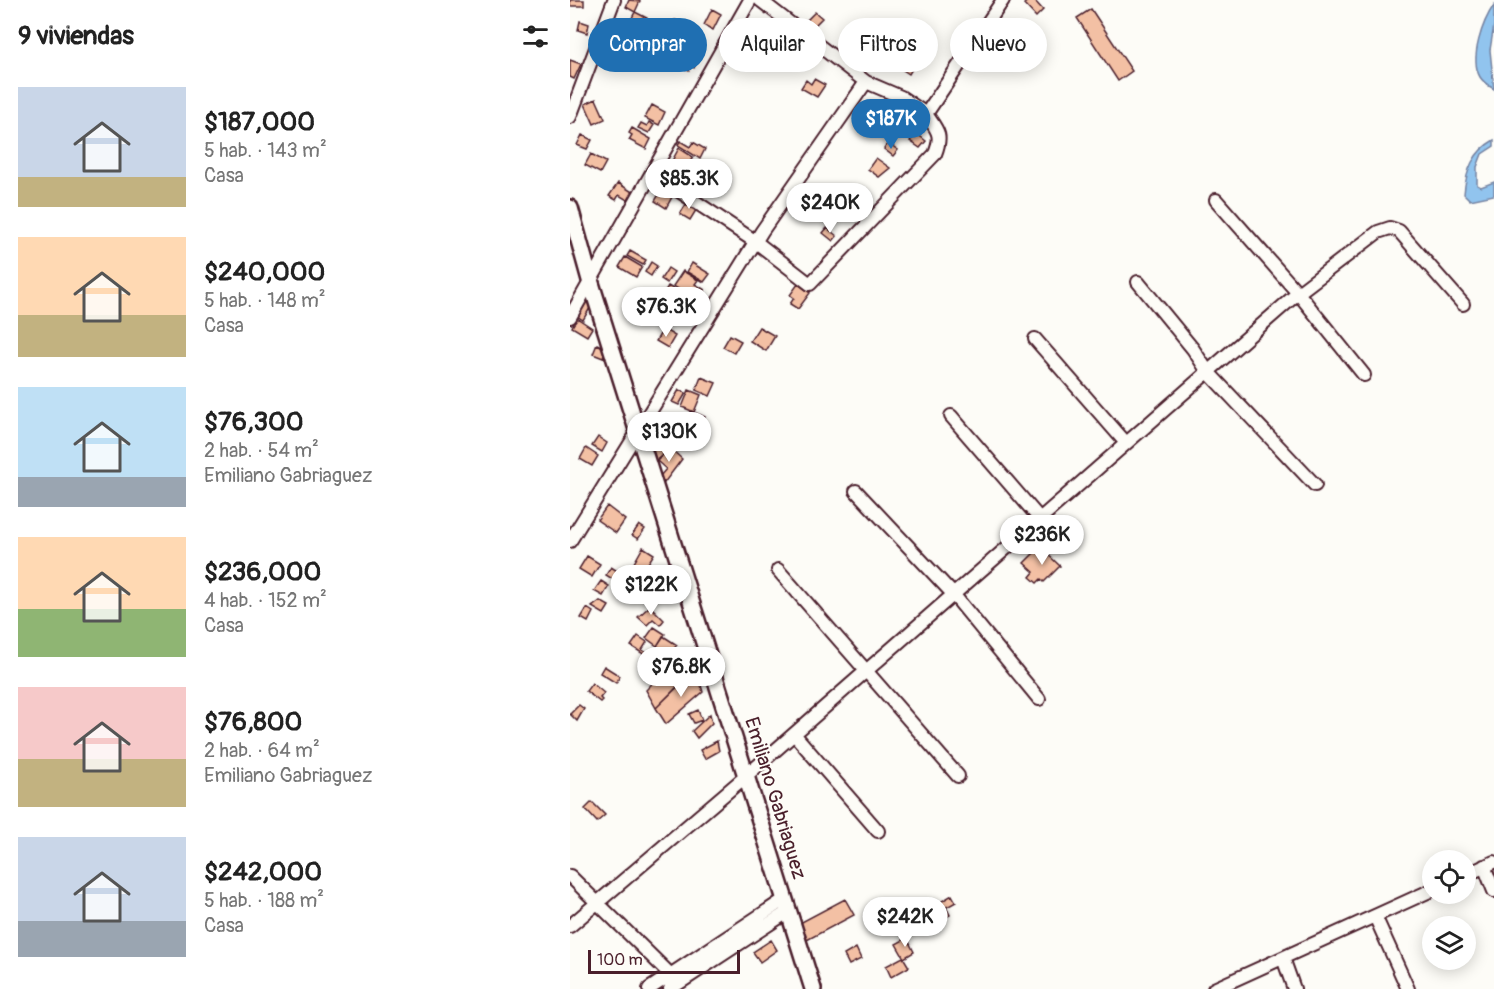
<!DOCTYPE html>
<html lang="es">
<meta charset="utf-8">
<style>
:root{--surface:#fff;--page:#f6f6f6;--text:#222;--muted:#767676;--accent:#1f6fb2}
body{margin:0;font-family:Pangolin,sans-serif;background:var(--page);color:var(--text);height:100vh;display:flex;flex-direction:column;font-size:22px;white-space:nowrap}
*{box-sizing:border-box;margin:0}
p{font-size:20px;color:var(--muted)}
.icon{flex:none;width:33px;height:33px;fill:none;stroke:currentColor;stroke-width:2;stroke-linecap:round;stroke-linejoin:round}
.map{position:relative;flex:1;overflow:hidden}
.drawer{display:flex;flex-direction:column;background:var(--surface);width:570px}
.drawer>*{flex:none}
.hud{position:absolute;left:18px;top:18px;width:570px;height:54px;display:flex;gap:12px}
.tools{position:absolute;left:852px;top:850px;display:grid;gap:12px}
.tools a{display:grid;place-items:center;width:54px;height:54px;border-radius:50%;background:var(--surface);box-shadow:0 3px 15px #0003;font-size:30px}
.scale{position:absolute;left:18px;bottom:15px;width:152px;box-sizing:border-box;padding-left:6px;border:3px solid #4a1f2b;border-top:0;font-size:16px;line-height:21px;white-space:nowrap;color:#4a1f2b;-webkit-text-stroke:4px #fdfcf7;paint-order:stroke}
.price{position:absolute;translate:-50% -51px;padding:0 14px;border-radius:21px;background:#fff;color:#222;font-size:20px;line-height:39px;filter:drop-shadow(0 2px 3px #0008)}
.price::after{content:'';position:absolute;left:50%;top:36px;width:18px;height:14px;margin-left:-9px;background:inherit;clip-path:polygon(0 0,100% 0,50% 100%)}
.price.selected{background:var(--accent);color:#fff}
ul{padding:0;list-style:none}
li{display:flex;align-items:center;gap:18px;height:150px;padding:0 18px}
li span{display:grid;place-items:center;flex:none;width:168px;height:120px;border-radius:0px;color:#555}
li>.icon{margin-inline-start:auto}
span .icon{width:72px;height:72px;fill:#fffc;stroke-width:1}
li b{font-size:26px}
h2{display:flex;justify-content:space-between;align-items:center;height:72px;padding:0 18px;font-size:26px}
.pill{padding:0 21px;border-radius:27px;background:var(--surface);box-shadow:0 3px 15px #0003;font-size:21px;line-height:54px}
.pill.selected{background:var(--accent);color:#fff}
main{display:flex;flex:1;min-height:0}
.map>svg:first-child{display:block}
</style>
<main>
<section class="drawer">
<h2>9 viviendas<svg class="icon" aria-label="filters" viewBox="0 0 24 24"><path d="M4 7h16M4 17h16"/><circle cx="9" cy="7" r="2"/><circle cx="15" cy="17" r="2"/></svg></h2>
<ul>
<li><span style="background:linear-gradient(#c9d6e8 75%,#c2b280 0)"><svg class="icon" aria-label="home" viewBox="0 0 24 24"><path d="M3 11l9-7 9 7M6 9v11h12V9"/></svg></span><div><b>$187,000</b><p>5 hab. · 143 m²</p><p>Casa</p></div></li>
<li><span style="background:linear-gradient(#ffd9b3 65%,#c2b280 0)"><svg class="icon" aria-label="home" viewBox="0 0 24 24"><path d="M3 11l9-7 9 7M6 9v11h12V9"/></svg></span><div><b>$240,000</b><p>5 hab. · 148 m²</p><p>Casa</p></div></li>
<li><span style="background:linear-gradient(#bfe0f5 75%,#9aa5b1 0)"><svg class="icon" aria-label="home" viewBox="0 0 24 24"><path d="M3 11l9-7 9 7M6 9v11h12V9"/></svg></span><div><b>$76,300</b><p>2 hab. · 54 m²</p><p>Emiliano Gabriaguez</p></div></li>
<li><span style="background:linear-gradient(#ffd9b3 60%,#8fb573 0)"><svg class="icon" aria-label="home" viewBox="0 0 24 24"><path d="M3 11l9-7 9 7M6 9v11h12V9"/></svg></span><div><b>$236,000</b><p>4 hab. · 152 m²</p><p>Casa</p></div></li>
<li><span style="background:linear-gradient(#f6c9c9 60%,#c2b280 0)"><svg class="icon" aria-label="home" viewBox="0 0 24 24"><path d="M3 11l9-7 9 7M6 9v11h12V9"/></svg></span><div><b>$76,800</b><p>2 hab. · 64 m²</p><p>Emiliano Gabriaguez</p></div></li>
<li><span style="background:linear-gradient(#c9d6e8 70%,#9aa5b1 0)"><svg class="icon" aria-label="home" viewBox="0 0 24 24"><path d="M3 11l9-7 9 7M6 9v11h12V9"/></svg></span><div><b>$242,000</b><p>5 hab. · 188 m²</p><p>Casa</p></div></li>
</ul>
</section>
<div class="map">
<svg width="924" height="989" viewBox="0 0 924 989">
<rect width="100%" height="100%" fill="#fdfcf7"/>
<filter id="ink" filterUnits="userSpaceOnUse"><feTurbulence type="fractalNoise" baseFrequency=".0167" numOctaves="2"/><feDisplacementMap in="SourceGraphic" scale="12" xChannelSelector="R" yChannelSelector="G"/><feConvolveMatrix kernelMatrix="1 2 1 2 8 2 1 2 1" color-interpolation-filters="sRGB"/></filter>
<g filter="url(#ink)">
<path fill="#91c4ee" stroke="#7582a0" stroke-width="1.5" d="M 924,5 L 924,25 L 920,50 L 924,89 C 919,86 913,82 910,77 C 899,58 913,21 924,5 Z
M 924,140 L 924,146 L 912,154 L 907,167 L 907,185 L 911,187 L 924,182 L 924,195 L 900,200 L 894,194 C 896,170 903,152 924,140 Z"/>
<path fill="#f3c0a4" stroke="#4a1f2b" stroke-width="1.5" d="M 0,0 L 14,0 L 14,6 L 0,6 Z
M 59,0 L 70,1 L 65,12 L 56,7 Z
M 459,0 L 464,0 L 473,10 L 466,17 L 454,4 Z
M 142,9 L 151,14 L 143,30 L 134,25 Z
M 521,9 L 562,71 L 548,81 L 507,18 Z
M 65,12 L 77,18 L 73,26 L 61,20 Z
M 245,12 L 252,18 L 244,26 L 237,20 Z
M 105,20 L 112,23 L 109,29 L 119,34 L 116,40 L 100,30 Z
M 10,21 L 19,24 L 17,33 L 8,30 Z
M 299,44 L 309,51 L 299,65 L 289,58 Z
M 115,48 L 130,55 L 124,68 L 121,66 L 119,71 L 110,67 L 113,62 L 109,61 Z
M 0,60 L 11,64 L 4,79 L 0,77 Z
M 331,61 L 342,69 L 339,74 L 327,66 Z
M 244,79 L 255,85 L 247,97 L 231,88 L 236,80 L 241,84 Z
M 26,99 L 35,119 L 24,124 L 15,104 Z
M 82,105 L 95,112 L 89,125 L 75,118 Z
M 79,122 L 84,125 L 79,133 L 68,128 L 71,123 L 77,126 Z
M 62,128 L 81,139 L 76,149 L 59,140 L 62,135 L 59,133 Z
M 346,133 L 356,141 L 350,148 L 340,141 Z
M 12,135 L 22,140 L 17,149 L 7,145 Z
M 110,141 L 120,147 L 123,142 L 135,149 L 130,159 L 108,145 Z
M 318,143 L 328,150 L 323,156 L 314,149 Z
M 109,148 L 123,157 L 116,169 L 102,161 Z
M 21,154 L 36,162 L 30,173 L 15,165 Z
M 306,158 L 320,168 L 309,177 L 298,169 Z
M 48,183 L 64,193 L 59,201 L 49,195 L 46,200 L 39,196 Z
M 91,191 L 102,197 L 96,208 L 85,201 Z
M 118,201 L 128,207 L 120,220 L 110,214 Z
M 246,204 L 260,214 L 256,220 L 241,210 Z
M 257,228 L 267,236 L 263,241 L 253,233 Z
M 60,251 L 76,260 L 73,265 L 57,256 Z
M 55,257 L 72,267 L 66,277 L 49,267 Z
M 81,262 L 87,266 L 81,276 L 75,272 Z
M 122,263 L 140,274 L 134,282 L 117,272 Z
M 98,268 L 104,272 L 97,283 L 91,279 Z
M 113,271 L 128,280 L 125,284 L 135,290 L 132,295 L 140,300 L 137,306 L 103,286 Z
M 228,284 L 240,293 L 228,309 L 220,304 L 224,298 L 220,295 Z
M 98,286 L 113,295 L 107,305 L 92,296 Z
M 16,299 L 23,303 L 13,320 L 7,316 Z
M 7,318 L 22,328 L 17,336 L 2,327 Z
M 189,327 L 205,336 L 196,351 L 180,341 Z
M 93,329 L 105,336 L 98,348 L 86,341 Z
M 160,335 L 171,341 L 164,353 L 153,347 Z
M 27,344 L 33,347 L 35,352 L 33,358 L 23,354 Z
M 131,377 L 146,383 L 140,396 L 126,390 Z
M 109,390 L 116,393 L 109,405 L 102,402 Z
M 119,390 L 131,395 L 124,412 L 112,407 Z
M 121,411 L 135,417 L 131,429 L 116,423 Z
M 88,423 L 94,435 L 99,433 L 105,439 L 115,426 L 131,433 L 121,447 L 109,441 L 84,462 L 77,438 Z
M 28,437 L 37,443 L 32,452 L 22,446 Z
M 16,448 L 28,456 L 22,466 L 10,459 Z
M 100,448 L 112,459 L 94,483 L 90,476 L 96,469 L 87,461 Z
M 37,506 L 55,520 L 46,533 L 27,520 Z
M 69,525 L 75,529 L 68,539 L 62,535 Z
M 73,547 L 84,554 L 70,576 L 60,570 Z
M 470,547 L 490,566 L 474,582 L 471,579 L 467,583 L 460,577 L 464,572 L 454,563 Z
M 17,556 L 30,564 L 22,577 L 9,569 Z
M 41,567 L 49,572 L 44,580 L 36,575 Z
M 31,581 L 39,586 L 33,596 L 24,591 Z
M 30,601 L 39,606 L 34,614 L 22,607 Z
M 80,606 L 94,620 L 90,625 L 83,619 L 77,625 L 68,617 Z
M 17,608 L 23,612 L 18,622 L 11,618 Z
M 84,627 L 95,634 L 87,646 L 76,638 Z
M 68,636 L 77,642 L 72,650 L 77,653 L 75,655 L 61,646 Z
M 93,636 L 107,645 L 99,654 L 87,646 Z
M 34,666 L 50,676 L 46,683 L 30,673 Z
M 97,668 L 111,683 L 86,708 L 76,690 Z
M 126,669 L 133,692 L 96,724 L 86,708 Z
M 22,683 L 34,693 L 30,698 L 32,700 L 30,702 L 16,691 Z
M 9,705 L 14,709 L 7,721 L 0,714 Z
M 128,710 L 132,720 L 124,723 L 119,714 Z
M 140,714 L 142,723 L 127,738 L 122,731 Z
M 147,741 L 149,751 L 135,759 L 130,750 Z
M 22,802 L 35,815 L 27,822 L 15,809 Z
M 382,895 L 386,902 L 370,911 L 367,904 Z
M 275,899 L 284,915 L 235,941 L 226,925 Z
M 376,907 L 380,915 L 359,926 L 355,919 Z
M 337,938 L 344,952 L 334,958 L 326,944 Z
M 201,940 L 207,950 L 190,962 L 183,952 Z
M 286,948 L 291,959 L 279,965 L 274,955 Z
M 333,957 L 339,967 L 321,977 L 316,966 Z"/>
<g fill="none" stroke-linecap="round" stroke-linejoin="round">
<defs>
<path id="minor" d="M 190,0 L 296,82 L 331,97 L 356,114 L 433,0
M 0,117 L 44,0
M 82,173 L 186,242 L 240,284 L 365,154 C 373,134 367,130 356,114
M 646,200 L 728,293 L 794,375
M 568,282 L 623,349 L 638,372 L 745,485
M 0,317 L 180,0
M 465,339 L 556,443
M 381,416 L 469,518
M 286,491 L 383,594 L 469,699
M 0,541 L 192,231 L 296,82
M 208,570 L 388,776
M 224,734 L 308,831
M 914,866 L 924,891
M 896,875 L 924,862
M 0,876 L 109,983
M 805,916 L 838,989
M 0,926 L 176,776 L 728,293 L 808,232 L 820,228 L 829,231 L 893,304
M 713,958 L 724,989
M 79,989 L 215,899
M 100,989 L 219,911
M 644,989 L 862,890"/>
<path id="major" d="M 0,208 L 20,280 L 243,989"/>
</defs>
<use href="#minor" stroke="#4a1f2b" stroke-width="16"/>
<use href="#major" stroke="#4a1f2b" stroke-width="20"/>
<use href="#minor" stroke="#fdfcf7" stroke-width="12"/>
<use href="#major" stroke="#fdfcf7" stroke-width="15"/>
</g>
</g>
<g text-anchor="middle" stroke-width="4.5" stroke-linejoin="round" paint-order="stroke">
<g font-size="20" fill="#4a1f2b" stroke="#fdfcf7">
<text transform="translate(206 798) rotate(73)" y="7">Emiliano Gabriaguez</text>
</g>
</g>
</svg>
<div class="tools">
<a><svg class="icon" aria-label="locate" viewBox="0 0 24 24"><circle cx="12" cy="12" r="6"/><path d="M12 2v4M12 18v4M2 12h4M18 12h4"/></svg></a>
<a><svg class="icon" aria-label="layers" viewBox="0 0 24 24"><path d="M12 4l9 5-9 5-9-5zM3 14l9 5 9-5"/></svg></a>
</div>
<div class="scale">100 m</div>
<b class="price selected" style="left:321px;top:150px">$187K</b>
<b class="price" style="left:119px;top:210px">$85.3K</b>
<b class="price" style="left:260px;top:234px">$240K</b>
<b class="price" style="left:96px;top:338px">$76.3K</b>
<b class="price" style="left:99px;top:463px">$130K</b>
<b class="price" style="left:472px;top:566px">$236K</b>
<b class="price" style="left:81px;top:616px">$122K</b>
<b class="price" style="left:111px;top:698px">$76.8K</b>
<b class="price" style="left:335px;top:948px">$242K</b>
<div class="hud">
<a class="pill selected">Comprar</a>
<a class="pill">Alquilar</a>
<a class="pill">Filtros</a>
<a class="pill">Nuevo</a>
</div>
</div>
</main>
